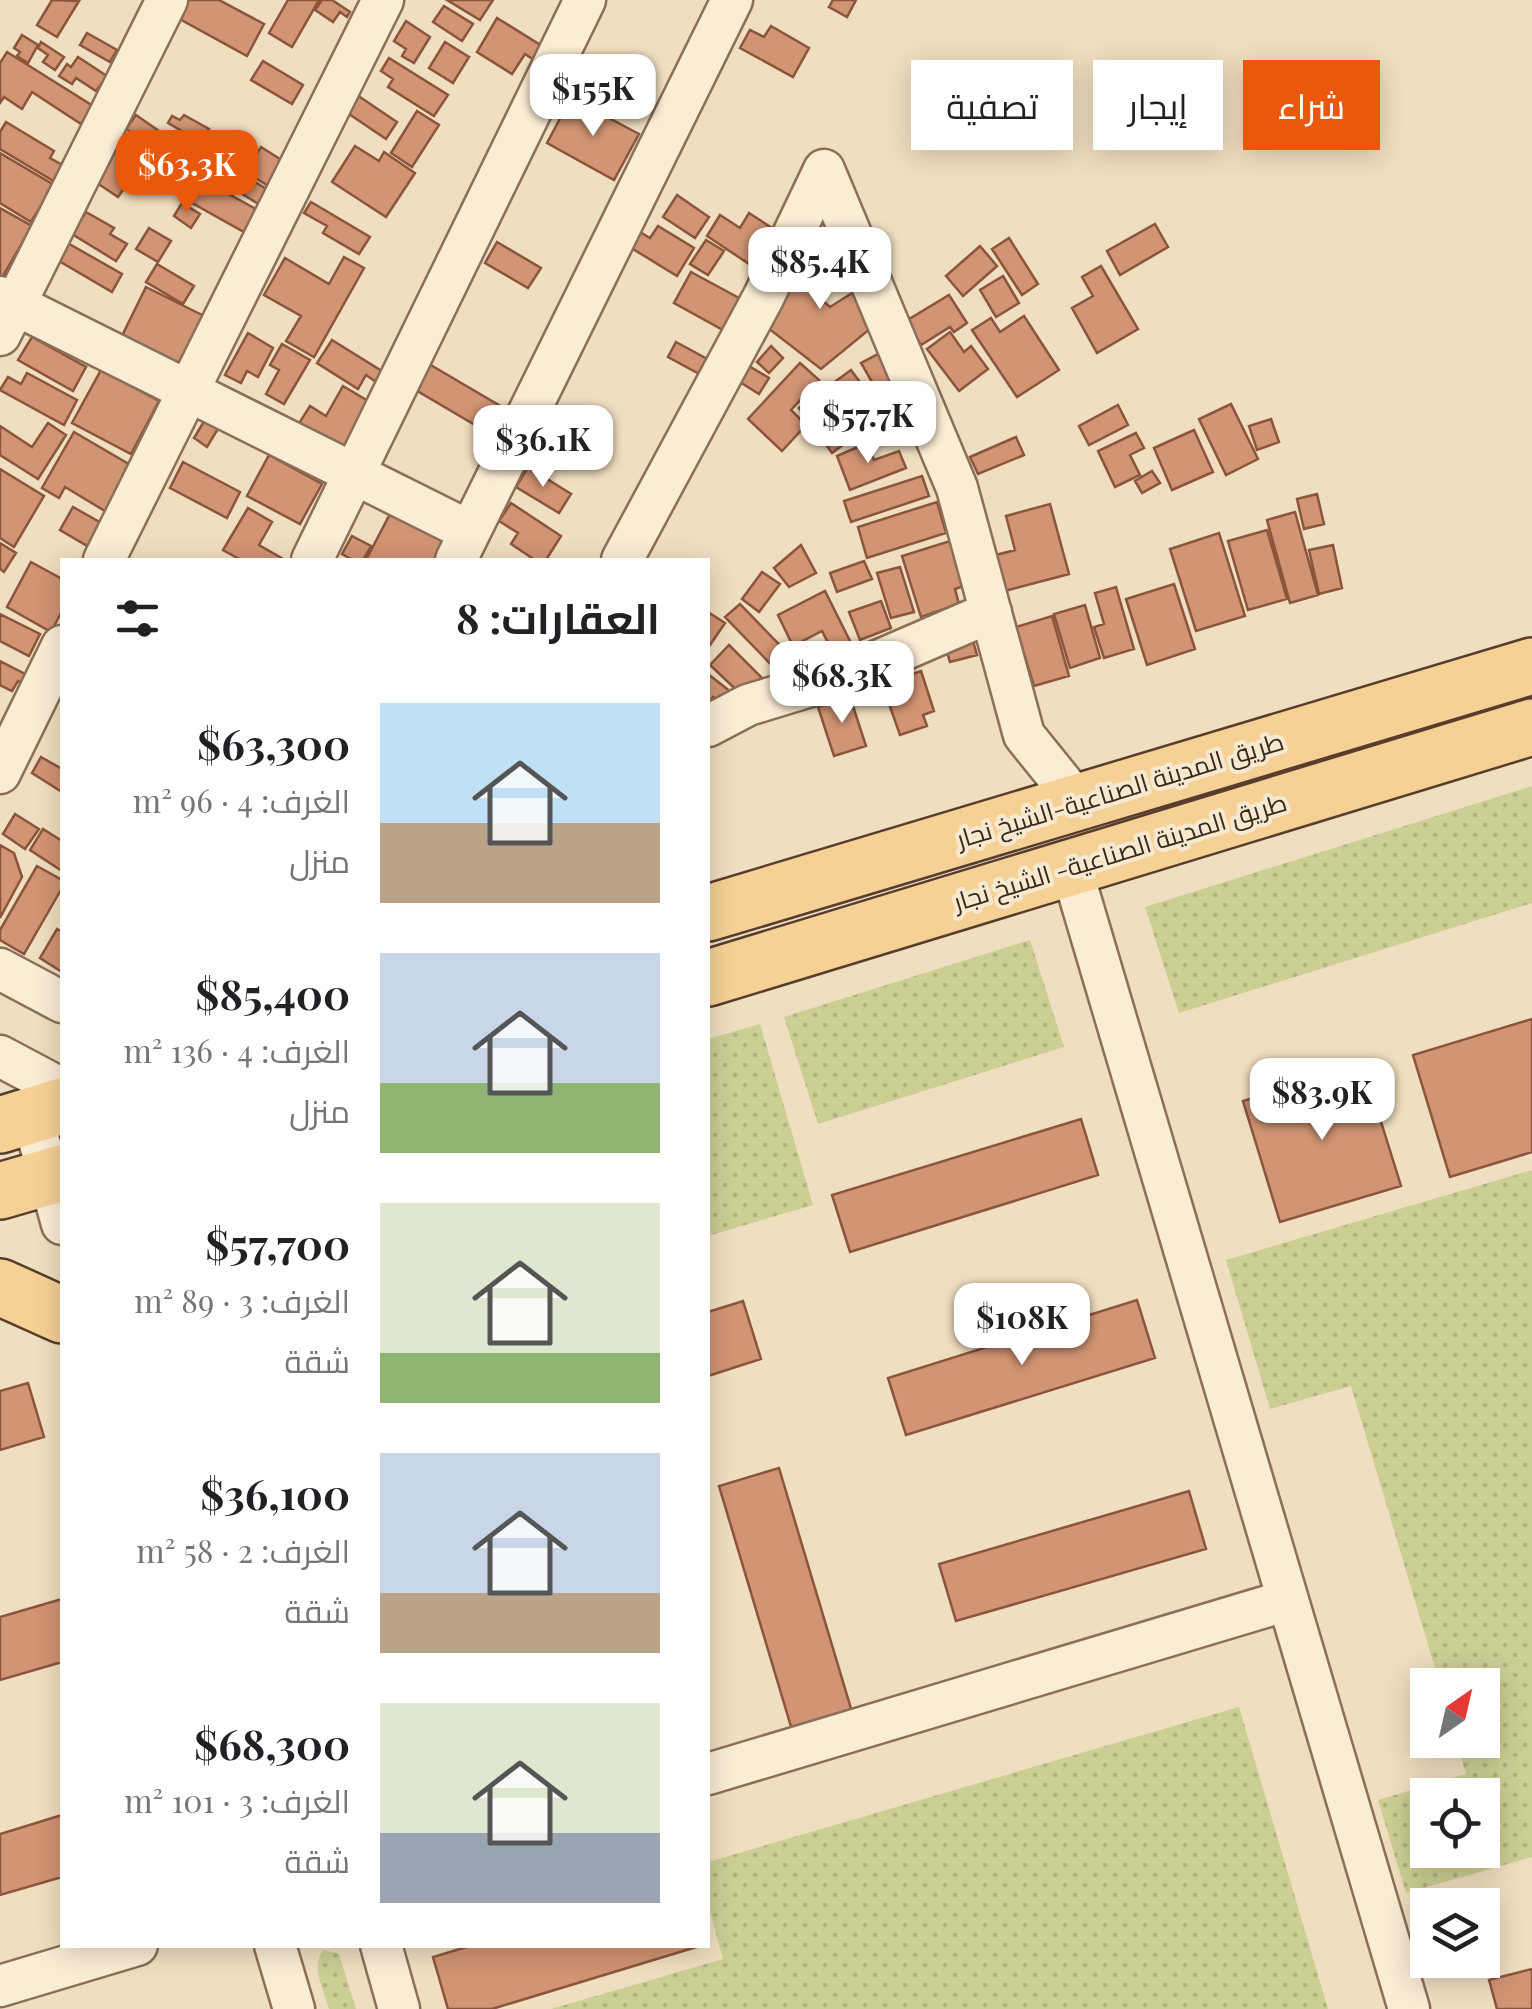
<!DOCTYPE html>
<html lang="ar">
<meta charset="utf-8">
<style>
:root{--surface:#fff;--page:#f2f2f2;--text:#202124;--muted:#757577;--accent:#ea580c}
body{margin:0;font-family:"Playfair Display",Cairo,serif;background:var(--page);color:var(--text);direction:rtl;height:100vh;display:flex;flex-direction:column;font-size:38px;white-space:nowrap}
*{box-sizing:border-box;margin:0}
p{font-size:32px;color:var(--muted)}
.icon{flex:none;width:55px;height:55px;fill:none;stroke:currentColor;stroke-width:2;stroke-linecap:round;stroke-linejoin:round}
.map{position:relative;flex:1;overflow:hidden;direction:ltr}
.side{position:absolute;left:60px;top:558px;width:650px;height:1390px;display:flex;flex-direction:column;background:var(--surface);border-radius:0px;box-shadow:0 5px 25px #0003;direction:rtl}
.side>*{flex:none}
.banner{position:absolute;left:740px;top:60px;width:640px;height:90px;direction:rtl;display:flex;gap:20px}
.needle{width:65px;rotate:34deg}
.tools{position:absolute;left:1410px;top:1668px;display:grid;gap:20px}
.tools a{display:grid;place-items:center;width:90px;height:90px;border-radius:0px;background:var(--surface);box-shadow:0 5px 25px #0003;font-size:50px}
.price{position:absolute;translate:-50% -85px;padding:0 22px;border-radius:20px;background:#fff;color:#222;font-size:32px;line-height:65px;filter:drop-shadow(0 2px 5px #0008)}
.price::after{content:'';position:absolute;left:50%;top:60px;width:30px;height:22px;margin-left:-15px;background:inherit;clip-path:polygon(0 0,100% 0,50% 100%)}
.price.active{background:var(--accent);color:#fff}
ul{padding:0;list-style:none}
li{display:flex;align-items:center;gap:30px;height:250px;padding:0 50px}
li span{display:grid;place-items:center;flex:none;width:280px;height:200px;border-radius:0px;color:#555}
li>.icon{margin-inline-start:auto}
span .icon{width:120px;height:120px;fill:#fffc;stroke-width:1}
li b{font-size:42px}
h2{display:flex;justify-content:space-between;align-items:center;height:120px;padding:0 50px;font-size:42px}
.tag{padding:0 35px;border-radius:0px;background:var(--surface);box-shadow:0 5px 25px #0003;font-size:35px;line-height:90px}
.tag.active{background:var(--accent);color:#fff}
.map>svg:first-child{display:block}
</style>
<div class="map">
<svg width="1532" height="2009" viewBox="0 0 1532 2009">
<defs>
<pattern id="grass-dots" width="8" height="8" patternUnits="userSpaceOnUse" patternTransform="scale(2.5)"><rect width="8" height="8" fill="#cccf94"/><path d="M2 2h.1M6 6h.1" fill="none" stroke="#b0b27f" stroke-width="1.8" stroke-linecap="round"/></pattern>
</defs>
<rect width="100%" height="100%" fill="#f0dec0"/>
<path fill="url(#grass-dots)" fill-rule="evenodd" d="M 1532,786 L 1532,903 L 1179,1013 L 1145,907 Z
M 1030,940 L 1064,1047 L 818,1124 L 784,1017 Z
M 760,1024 L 813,1205 L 708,1236 L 708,1039 Z
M 1532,1170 L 1532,1857 L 1406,1893 L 1378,1800 L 1466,1774 L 1456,1740 L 1482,1740 L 1482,1685 L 1440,1685 L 1351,1386 L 1270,1409 L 1226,1260 ZM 1428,1795 L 1482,1795 L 1482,1850 L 1428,1850 Z
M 1239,1707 L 1328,2009 L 551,2009 L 723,1959 L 708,1905 L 708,1862 Z
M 324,1950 L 339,1954 L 356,2009 L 329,2009 C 324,1990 309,1965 324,1950 Z"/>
<path fill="#d19474" stroke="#8b553c" stroke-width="2.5" d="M 52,0 L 79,1 L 57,37 L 37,25 Z
M 186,0 L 219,0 L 264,24 L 247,56 L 176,17 Z
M 288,0 L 319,0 L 292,47 L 269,33 Z
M 322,0 L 332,0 L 350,12 L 347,17 L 340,12 L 333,22 L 315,10 Z
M 447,0 L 493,0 L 480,20 Z
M 833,0 L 856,0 L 847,17 L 829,7 Z
M 444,6 L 473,24 L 462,41 L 433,22 Z
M 497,18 L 542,46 L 534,60 L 525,54 L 512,74 L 477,52 Z
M 406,21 L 430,37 L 414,63 L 402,56 L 406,49 L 394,41 Z
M 771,26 L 809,48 L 793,77 L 740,48 L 750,30 L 764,37 Z
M 87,33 L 117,50 L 110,62 L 80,45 Z
M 22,35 L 38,45 L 28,63 L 17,56 L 20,52 L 14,48 Z
M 41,42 L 64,57 L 55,70 L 43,62 L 48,55 L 38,48 Z
M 445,42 L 469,57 L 453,83 L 429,68 Z
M 7,52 L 93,106 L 81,124 L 32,92 L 22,109 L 4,97 L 0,103 L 0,63 Z
M 78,57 L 107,76 L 96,91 L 76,78 L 72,84 L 59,76 L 67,64 L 71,67 Z
M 389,58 L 448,95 L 434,116 L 388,87 L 393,79 L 381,71 Z
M 263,61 L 303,85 L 292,104 L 251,80 Z
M 357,95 L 397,122 L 386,139 L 346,112 Z
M 571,98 L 639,134 L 614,180 L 547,143 Z
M 417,111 L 439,125 L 412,167 L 391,153 Z
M 136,115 L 175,142 L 166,156 L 126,129 Z
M 184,115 L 209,129 L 201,142 L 168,123 L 172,116 L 180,120 Z
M 6,122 L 54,151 L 50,158 L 64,166 L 55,182 L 0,149 L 0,132 Z
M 119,139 L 146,157 L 118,197 L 91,179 Z
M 186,146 L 206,159 L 191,182 L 171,169 Z
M 355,146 L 379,161 L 384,152 L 415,173 L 386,217 L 332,182 Z
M 261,147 L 283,161 L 268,186 L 245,171 Z
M 0,153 L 54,185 L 31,222 L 0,203 Z
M 211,155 L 268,190 L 260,205 L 202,169 Z
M 198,177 L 263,213 L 251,236 L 185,199 Z
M 677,195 L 709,217 L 695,238 L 663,217 Z
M 311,202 L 370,237 L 359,254 L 323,233 L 327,226 L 304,213 Z
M 182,203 L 200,214 L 191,228 L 174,216 Z
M 0,208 L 32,226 L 0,281 Z
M 86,212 L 114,228 L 110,234 L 127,244 L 116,261 L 72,234 Z
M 749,213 L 784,236 L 761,272 L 707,236 L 720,215 L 740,228 Z
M 1155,224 L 1168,247 L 1120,275 L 1107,251 Z
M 658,226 L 694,248 L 677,276 L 628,246 L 638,231 L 650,238 Z
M 149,228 L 171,241 L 158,262 L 136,249 Z
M 819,235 L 840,262 L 813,292 L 830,307 L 860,288 L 876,324 L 821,369 L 768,328 Z
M 1009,238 L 1038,284 L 1022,295 L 992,249 Z
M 706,240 L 724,251 L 708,275 L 690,264 Z
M 64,241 L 122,274 L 112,292 L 54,258 Z
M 497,242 L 541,268 L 528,288 L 485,263 Z
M 980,246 L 997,266 L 963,296 L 946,276 Z
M 344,257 L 364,268 L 314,357 L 286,341 L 301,316 L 264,295 L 285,258 L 329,284 Z
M 157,264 L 194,286 L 183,304 L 146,282 Z
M 1101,266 L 1138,329 L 1097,353 L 1072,308 L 1093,296 L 1082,277 Z
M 691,272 L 750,304 L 732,335 L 674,303 Z
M 1003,276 L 1019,303 L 996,317 L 980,290 Z
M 146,287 L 210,319 L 182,375 L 118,344 Z
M 949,295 L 967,323 L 954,332 L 950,327 L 921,345 L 906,321 Z
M 1024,316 L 1059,370 L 1017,397 L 972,330 L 991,318 L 1000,332 Z
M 950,332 L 964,352 L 971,346 L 988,369 L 959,391 L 927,349 Z
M 248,333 L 273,348 L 258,377 L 247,371 L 241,383 L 225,375 Z
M 32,337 L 86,367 L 73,391 L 18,360 Z
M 332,340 L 385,373 L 379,384 L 366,375 L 358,389 L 317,363 Z
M 676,342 L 711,361 L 703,376 L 668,357 Z
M 282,344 L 310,360 L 284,404 L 266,394 L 279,370 L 270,365 Z
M 771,346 L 783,358 L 769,373 L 757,362 Z
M 880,353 L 898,384 L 879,394 L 861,363 Z
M 800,363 L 819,380 L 791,410 L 806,425 L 782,451 L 748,419 Z
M 429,364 L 502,407 L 487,432 L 414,389 Z
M 749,366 L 769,378 L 759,394 L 740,382 Z
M 101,370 L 159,401 L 131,454 L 72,423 Z
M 851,370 L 884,415 L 832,453 L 799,408 Z
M 27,373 L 77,400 L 64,425 L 0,390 L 8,377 L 21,384 Z
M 343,386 L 378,407 L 347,459 L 296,428 L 310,406 L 326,416 Z
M 1231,404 L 1258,459 L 1226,475 L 1199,419 Z
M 1118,405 L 1128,425 L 1089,445 L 1079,426 Z
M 206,418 L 219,427 L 207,447 L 194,438 Z
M 1271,419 L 1279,442 L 1257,450 L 1249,426 Z
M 48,423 L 66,435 L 38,479 L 0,455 L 0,426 L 32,447 Z
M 1194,430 L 1213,472 L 1172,490 L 1154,448 Z
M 74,432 L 132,466 L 105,511 L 65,487 L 59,498 L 42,488 Z
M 1136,433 L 1144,448 L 1130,455 L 1140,475 L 1115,487 L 1098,451 Z
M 1016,437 L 1024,455 L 978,474 L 970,457 Z
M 867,443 L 874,460 L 899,451 L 906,468 L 850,490 L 837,456 Z
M 269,455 L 322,484 L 300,524 L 247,496 Z
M 183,462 L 240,492 L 227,518 L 170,488 Z
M 528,467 L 571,494 L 559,513 L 516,487 Z
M 0,469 L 44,496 L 14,547 L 0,538 Z
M 1152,471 L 1160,483 L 1142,493 L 1135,481 Z
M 922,476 L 929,496 L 851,522 L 844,501 Z
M 1317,494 L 1324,524 L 1304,529 L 1297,499 Z
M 937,502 L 946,533 L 867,558 L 858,527 Z
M 511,503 L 561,536 L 546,560 L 535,560 L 511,544 L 518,533 L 499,521 Z
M 1050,504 L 1069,574 L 1005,591 L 996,555 L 1015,550 L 1006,516 Z
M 73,507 L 103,524 L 89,547 L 60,530 Z
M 248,508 L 272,522 L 259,545 L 285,560 L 241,560 L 223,550 Z
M 391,512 L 448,541 L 438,560 L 366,560 Z
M 1295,512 L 1318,595 L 1290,603 L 1267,520 Z
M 1267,530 L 1287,599 L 1248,610 L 1228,541 Z
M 1219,533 L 1245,616 L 1196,631 L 1170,549 Z
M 352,536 L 371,546 L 363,560 L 353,560 L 342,554 Z
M 950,541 L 964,586 L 955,589 L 959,604 L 921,617 L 902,556 Z
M 0,543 L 16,553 L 4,572 L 0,569 Z
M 801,545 L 816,573 L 789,587 L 774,568 Z
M 1333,545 L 1342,588 L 1319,594 L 1309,550 Z
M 864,561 L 872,579 L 837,592 L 830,573 Z
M 31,562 L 62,579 L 62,611 L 51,632 L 7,607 Z
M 900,567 L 914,612 L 891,618 L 877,573 Z
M 762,572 L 780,584 L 759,612 L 742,599 Z
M 1174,584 L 1195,649 L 1147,665 L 1126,599 Z
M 1116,587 L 1134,649 L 1104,658 L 1094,627 L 1104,624 L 1095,593 Z
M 825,591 L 859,659 L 841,668 L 822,631 L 793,646 L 778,615 Z
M 881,601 L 891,628 L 860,640 L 849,612 Z
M 740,604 L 798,664 L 784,678 L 725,617 Z
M 1085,605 L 1100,658 L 1070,668 L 1054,614 Z
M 708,612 L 725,623 L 708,648 Z
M 0,614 L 40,634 L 29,656 L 0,641 Z
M 1052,616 L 1069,676 L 1034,686 L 1016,627 Z
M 971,634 L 977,655 L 950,662 L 944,642 Z
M 729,645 L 766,682 L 748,701 L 710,665 Z
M 0,661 L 35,679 L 31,688 L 18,681 L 12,691 L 0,685 Z
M 921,671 L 934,711 L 923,715 L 927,726 L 900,735 L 882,684 Z
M 708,674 L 740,699 L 731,711 L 713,697 L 708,704 Z
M 850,697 L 866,746 L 834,756 L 818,707 Z
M 41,757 L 62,769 L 62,792 L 32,773 Z
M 15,814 L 39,829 L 25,849 L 3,834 Z
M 43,829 L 62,841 L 62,871 L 30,850 Z
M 0,845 L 14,853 L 22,877 L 0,918 Z
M 37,866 L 62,880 L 62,888 L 24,954 L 0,940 L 0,930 Z
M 57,929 L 62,932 L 62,972 L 40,958 Z
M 1532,1019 L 1532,1152 L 1450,1177 L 1413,1055 Z
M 1363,1064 L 1401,1186 L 1280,1222 L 1243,1101 Z
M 1081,1119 L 1098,1175 L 850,1252 L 832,1195 Z
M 1137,1300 L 1155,1358 L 906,1435 L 888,1378 Z
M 743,1301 L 761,1359 L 708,1376 L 708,1312 Z
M 28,1383 L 44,1437 L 0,1450 L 0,1391 Z
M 779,1468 L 852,1712 L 792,1730 L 719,1486 Z
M 1189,1491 L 1206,1549 L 956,1621 L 939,1564 Z
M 62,1599 L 62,1662 L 0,1680 L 0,1617 Z
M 62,1815 L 62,1877 L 0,1895 L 0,1834 Z
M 473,1945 L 703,1945 L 492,2009 L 448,2009 L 433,1957 Z
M 1532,1969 L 1532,2009 L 1497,2009 L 1489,1980 Z"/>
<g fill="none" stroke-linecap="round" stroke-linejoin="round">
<defs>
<path id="minor" d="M 824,170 L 957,488 L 1024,735 L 1078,802
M 0,297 L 469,531
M 0,335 L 167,0
M 104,560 L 383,0
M 312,560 L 585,0
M 456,560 L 732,0
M 622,560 L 764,296 L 824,170
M 708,726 L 748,705 L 843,676 L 991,612
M 0,773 L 62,646
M 1071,867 L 1409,2009
M 0,969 L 62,1002
M 0,1056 L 62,1089
M 32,1115 L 62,1224
M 708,1774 L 1288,1600
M 275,1945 L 294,2009
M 381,1945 L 399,2009
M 0,1986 L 137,1945"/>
<path id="primary" d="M 708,913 L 1532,666
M 708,978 L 1532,727
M 0,1125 L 62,1106
M 0,1191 L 62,1173
M 0,1287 L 62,1315"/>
</defs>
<use href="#minor" stroke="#8b6f57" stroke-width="45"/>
<use href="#primary" stroke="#583d2c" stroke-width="60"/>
<use href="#minor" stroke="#fbecd4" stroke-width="40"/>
<use href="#primary" stroke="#f6d196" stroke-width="55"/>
</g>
<g text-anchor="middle" stroke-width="8" stroke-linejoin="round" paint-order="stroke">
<g font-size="25" fill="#39281c" stroke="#f7e9d0">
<text transform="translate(1120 790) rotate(-17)" y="9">طريق المدينة الصناعية-الشيخ نجار</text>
<text transform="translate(1120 852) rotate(-17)" y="9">طريق المدينة الصناعية- الشيخ نجار</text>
</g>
</g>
</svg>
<div class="tools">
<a><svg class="needle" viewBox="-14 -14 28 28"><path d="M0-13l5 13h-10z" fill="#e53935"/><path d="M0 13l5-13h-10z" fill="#757577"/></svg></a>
<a><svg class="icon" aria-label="locate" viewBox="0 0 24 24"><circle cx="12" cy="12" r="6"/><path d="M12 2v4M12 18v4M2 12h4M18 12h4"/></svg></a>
<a><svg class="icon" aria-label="layers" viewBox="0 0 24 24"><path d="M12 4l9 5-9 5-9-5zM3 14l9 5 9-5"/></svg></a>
</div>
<b class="price" style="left:593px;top:139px">$155K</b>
<b class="price active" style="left:187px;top:215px">$63.3K</b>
<b class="price" style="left:820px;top:312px">$85.4K</b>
<b class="price" style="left:868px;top:466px">$57.7K</b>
<b class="price" style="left:543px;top:490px">$36.1K</b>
<b class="price" style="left:842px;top:726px">$68.3K</b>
<b class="price" style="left:1322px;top:1143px">$83.9K</b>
<b class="price" style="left:1022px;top:1368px">$108K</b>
<div class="banner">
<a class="tag active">شراء</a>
<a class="tag">إيجار</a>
<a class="tag">تصفية</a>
</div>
<section class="side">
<h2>العقارات: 8<svg class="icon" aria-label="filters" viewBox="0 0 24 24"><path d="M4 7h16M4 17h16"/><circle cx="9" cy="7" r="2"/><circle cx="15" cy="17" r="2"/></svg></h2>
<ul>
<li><span style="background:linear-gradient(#bfe0f5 60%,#b9a48a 0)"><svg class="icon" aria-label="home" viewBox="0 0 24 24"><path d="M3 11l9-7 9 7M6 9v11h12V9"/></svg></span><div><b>$63,300</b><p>الغرف: 4 · 96 m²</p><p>منزل</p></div></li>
<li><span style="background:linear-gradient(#c9d6e8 65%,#8fb573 0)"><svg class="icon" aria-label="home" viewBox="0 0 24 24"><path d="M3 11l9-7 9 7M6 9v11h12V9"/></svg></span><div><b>$85,400</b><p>الغرف: 4 · 136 m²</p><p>منزل</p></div></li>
<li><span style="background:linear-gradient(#dfe7d0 75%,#8fb573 0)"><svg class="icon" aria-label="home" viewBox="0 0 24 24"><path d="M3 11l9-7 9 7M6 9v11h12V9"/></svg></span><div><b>$57,700</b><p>الغرف: 3 · 89 m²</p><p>شقة</p></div></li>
<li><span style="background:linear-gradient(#c9d6e8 70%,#b9a48a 0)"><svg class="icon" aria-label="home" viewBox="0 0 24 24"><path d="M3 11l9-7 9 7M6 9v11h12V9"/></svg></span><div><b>$36,100</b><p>الغرف: 2 · 58 m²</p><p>شقة</p></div></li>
<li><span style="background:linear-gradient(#dfe7d0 65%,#9aa5b1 0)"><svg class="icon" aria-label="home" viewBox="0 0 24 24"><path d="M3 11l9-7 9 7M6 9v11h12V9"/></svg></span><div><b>$68,300</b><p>الغرف: 3 · 101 m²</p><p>شقة</p></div></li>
</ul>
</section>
</div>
